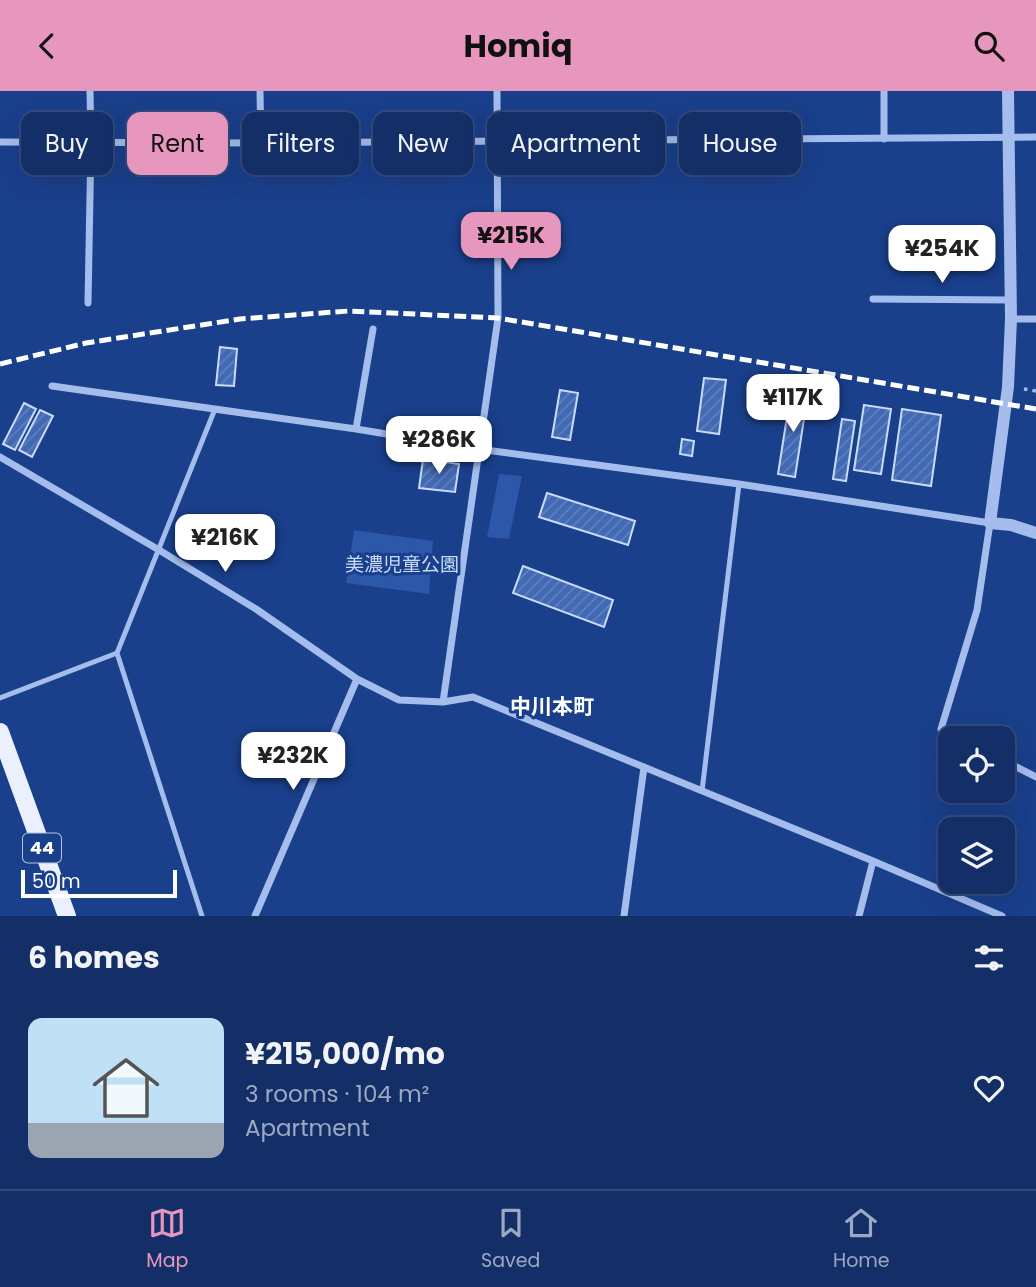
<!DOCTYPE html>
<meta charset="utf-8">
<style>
:root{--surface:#142f68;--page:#1d376e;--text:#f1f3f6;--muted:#9da9c0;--line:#334a7c;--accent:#e797bd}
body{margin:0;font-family:Poppins,"Noto Sans JP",sans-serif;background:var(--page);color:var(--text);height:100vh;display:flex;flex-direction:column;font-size:26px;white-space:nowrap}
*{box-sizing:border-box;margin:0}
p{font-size:23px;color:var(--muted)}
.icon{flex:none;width:38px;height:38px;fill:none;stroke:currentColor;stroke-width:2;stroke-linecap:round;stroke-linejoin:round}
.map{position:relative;height:825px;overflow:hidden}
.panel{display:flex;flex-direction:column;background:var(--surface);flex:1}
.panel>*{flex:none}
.top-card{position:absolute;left:21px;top:21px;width:994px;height:63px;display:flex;gap:14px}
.tools{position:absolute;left:938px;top:635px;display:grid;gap:14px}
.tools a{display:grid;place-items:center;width:77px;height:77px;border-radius:14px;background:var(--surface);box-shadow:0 7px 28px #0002,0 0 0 2px var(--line);font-size:35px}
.scale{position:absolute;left:21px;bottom:18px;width:156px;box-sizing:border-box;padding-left:7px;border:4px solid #fff;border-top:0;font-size:19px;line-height:24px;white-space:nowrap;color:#fff;-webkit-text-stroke:5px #1a3f8b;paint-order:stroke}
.price{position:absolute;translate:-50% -60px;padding:0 16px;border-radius:14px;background:#fff;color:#222;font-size:23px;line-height:46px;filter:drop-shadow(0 2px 4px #0008)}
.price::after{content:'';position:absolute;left:50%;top:42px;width:21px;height:16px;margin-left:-10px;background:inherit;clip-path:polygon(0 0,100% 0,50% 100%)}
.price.active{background:var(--accent);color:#111}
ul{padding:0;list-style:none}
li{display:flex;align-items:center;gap:21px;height:175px;padding:0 28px}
li span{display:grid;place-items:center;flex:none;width:196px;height:140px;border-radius:14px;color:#555}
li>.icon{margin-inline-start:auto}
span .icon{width:84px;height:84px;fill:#fffc;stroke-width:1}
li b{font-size:30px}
h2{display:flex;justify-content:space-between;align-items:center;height:84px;padding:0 28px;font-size:30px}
.tag{padding:0 24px;border-radius:14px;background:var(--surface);box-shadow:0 7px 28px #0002,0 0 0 2px var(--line);font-size:24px;line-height:63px}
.tag.active{background:var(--accent);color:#111}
header{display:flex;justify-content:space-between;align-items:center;height:91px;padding:0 28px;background:var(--accent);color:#111;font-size:32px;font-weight:700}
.menu{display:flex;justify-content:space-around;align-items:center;height:98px;border-top:2px solid var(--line);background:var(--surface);font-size:19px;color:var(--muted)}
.menu a{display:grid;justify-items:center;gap:4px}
.menu .active{color:var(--accent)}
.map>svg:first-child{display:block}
</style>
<header><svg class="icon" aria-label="back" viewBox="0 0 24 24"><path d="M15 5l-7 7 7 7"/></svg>Homiq<svg class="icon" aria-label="search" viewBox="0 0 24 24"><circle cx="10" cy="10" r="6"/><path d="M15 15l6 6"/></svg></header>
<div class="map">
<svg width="1036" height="825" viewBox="0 0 1036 825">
<defs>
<pattern id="building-hatch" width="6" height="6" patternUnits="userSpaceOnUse" patternTransform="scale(1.75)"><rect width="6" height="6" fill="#4269b3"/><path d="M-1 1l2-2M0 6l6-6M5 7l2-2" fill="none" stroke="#5e80be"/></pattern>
</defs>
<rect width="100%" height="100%" fill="#1a3f8b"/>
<path fill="#2d57a9" d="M 499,383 L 522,385 L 509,448 L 487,446 Z
M 354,439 L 433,450 L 429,503 L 346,492 Z"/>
<path fill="url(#building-hatch)" stroke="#cadafa" stroke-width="2" d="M 220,256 L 237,258 L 234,295 L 216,294 Z
M 704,287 L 726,289 L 719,343 L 697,340 Z
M 560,299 L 578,302 L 570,349 L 552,346 Z
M 791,300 L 808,302 L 795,386 L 778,383 Z
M 24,312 L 36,318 L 15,359 L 3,353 Z
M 864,314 L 891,318 L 881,383 L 854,379 Z
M 902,318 L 941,324 L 931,395 L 892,389 Z
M 40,319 L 53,325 L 32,366 L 19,359 Z
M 842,328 L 855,330 L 846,390 L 833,388 Z
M 682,348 L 694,350 L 692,365 L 680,363 Z
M 423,368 L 459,373 L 455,401 L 419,397 Z
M 547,402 L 635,430 L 628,454 L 539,426 Z
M 523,475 L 613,509 L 604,536 L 513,502 Z"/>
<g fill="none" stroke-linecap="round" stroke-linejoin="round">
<path stroke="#a4bded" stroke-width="3.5" stroke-dasharray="3.5 5" stroke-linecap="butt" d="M 1024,298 L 1036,300"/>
<path stroke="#a4bded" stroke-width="5" d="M 117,562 L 215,318
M 0,607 L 117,562 L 202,825
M 702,700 L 739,393"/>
<path stroke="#a4bded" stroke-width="7" d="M 260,0 L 261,52
M 884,48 L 884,0
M 0,51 L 261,52 L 1036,46
M 873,208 L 1011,209
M 88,212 L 91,51 L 90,0
M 1011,228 L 1036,228
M 52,295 L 356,338 L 478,358 L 739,393 L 990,432 L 977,519 L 941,638 L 961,648
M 356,338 L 373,238
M 0,366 L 159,459 L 256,518 L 357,588 L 399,609 L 443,611 L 473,606 L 873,770 L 1002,825
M 443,611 L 498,227 L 497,0
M 1003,669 L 1036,686
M 255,825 L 357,588
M 624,825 L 644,676
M 859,825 L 873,770"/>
<path stroke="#a4bded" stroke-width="12" d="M 1008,0 L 1011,228 L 1008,296 L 990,432 L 1011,434 L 1036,442"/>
<path stroke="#ebf0ff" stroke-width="18" d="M 0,641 L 67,825"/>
<path stroke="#fff" stroke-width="5" stroke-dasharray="12 5" stroke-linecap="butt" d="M 0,273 L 86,252 L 240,228 L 349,220 L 498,227 L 1036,318"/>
</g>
<g text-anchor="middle" stroke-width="6" stroke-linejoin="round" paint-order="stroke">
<rect fill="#1a3f8b" stroke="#bac5dc" stroke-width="2" x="23" y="742.5" width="38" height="29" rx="5"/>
<g font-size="18" font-weight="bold" fill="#fff">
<text x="42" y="763">44</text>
</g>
<g font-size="19" fill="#cadafa" stroke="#1a3f8b">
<text x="402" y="480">美濃児童公園</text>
</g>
<g font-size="21" font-weight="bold" fill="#fff" stroke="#1a3f8b">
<text x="552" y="623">中川本町</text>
</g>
</g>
</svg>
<div class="tools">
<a><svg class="icon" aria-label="locate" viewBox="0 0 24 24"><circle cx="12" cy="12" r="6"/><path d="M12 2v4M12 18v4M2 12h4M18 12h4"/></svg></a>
<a><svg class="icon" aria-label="layers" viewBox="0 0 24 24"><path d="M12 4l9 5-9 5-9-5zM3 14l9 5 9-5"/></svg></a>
</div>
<div class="scale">50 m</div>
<b class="price active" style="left:511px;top:181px">¥215K</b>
<b class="price" style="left:942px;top:194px">¥254K</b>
<b class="price" style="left:793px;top:343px">¥117K</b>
<b class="price" style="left:439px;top:385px">¥286K</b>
<b class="price" style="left:225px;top:483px">¥216K</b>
<b class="price" style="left:293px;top:701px">¥232K</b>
<div class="top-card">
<a class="tag">Buy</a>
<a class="tag active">Rent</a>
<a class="tag">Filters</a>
<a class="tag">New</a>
<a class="tag">Apartment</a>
<a class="tag">House</a>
</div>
</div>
<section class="panel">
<h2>6 homes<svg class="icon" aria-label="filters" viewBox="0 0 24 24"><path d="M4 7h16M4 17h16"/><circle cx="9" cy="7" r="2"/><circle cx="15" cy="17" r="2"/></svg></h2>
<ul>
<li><span style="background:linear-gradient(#bfe0f5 75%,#9aa5b1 0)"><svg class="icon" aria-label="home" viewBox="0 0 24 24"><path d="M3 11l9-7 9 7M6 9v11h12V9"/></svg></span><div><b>¥215,000/mo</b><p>3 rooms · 104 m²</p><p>Apartment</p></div><svg class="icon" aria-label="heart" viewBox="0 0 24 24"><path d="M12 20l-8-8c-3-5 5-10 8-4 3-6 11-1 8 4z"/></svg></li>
</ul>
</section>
<nav class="menu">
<a class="active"><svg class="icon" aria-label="map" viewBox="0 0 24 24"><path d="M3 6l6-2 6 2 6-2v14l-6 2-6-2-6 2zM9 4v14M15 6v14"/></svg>Map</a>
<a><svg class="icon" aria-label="saved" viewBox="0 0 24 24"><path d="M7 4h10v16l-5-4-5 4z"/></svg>Saved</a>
<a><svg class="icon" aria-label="home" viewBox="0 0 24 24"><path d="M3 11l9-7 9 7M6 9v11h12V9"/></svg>Home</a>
</nav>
